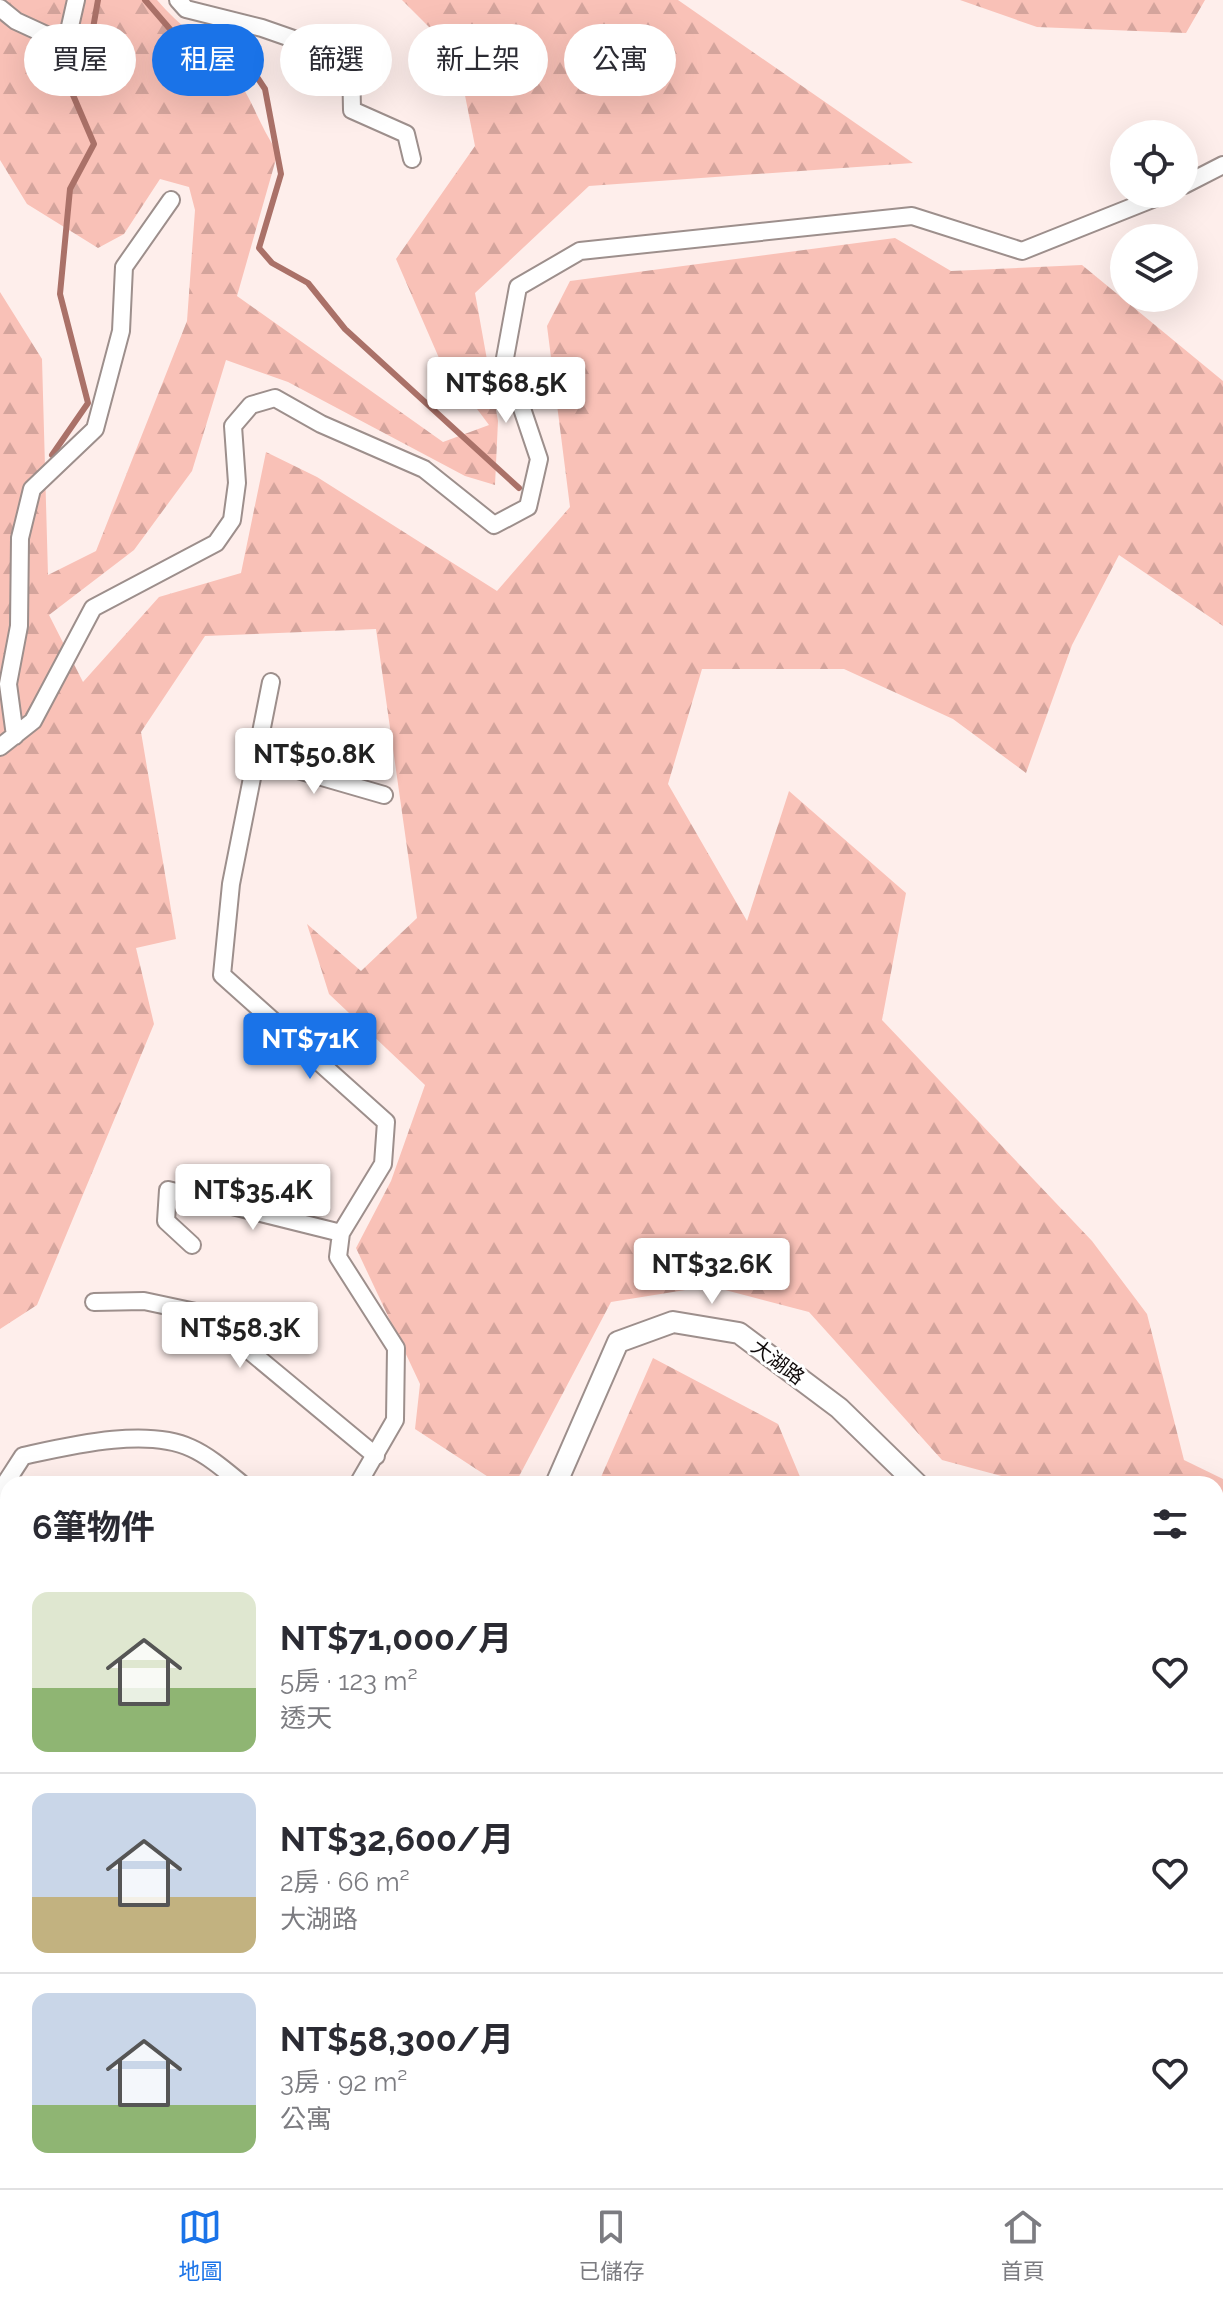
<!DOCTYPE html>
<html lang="zh-TW">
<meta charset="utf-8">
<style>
:root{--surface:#fff;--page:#f2f2f3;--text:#2b2b33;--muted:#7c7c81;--line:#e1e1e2;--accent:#1a73e8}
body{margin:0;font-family:Raleway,"Noto Sans TC",sans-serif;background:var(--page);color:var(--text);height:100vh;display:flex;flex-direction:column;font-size:30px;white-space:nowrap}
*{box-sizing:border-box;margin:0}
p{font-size:26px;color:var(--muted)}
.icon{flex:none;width:44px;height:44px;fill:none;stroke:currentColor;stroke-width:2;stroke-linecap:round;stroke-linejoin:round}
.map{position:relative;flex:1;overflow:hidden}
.details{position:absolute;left:0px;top:1476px;width:1224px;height:712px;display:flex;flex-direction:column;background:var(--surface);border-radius:24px 24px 0 0;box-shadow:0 8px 32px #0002}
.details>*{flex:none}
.top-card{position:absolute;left:24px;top:24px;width:800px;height:72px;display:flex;gap:16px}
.buttons{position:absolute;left:1110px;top:120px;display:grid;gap:16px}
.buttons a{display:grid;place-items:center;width:88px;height:88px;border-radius:50%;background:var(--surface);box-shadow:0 8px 32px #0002;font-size:40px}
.price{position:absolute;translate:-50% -68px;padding:0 18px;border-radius:8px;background:#fff;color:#222;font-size:26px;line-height:52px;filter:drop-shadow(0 2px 4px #0008)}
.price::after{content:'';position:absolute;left:50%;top:48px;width:24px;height:18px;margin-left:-12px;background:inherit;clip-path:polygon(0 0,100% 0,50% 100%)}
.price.current{background:var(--accent);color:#fff}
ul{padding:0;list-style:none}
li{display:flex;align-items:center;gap:24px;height:200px;padding:0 32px}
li+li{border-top:2px solid var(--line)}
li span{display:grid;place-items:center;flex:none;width:224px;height:160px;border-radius:16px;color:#555}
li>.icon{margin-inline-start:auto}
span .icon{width:96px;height:96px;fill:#fffc;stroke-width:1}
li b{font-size:34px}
h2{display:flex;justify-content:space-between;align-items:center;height:96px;padding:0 32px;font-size:34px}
.pill{padding:0 28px;border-radius:36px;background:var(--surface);box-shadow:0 8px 32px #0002;font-size:28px;line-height:72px}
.pill.current{background:var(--accent);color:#fff}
.menu{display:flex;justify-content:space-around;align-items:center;height:112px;border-top:2px solid var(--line);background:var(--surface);font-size:22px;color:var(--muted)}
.menu a{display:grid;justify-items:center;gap:4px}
.menu .current{color:var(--accent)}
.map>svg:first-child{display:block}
</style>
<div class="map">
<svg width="1223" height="2188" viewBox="0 0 1223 2188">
<defs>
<pattern id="forest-firs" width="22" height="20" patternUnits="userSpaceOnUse" patternTransform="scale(2)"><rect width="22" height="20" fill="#f9c1b7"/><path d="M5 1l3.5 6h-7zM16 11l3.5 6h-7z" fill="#d4a49c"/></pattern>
</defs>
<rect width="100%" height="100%" fill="#feeeeb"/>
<path fill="url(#forest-firs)" d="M 0,0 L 157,0 C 179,26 208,45 230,70 C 251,93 259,127 278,152 L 237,296 L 443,442 L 489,425 L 439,358 L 396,259 L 475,146 L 457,55 L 402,0 L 678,0 L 913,163 L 589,186 L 475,293 L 498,421 L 495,485 L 465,476 L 288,382 L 226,360 L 192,471 L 134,550 L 49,615 L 83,682 L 159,597 L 241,573 L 266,452 L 317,477 L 497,591 L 570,507 L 547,326 L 570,281 L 895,238 L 951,271 L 1082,265 L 1223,381 L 1223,626 L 1119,555 L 1072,645 L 1026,773 L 953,719 L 844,669 L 702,669 L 668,784 L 747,921 L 789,791 L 906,893 L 882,1020 L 1092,1241 L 1147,1314 L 1184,1460 L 1223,1479 L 1223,1617 L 1216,1617 L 1216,1484 L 1031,1484 L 942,1460 L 809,1312 L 710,1286 L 611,1302 L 515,1484 L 499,1484 L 415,1429 L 420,1384 L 356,1248 L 391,1181 L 425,1085 L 329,994 L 307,924 L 361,971 L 417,918 L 376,629 L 205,636 L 141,732 L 176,939 L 136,948 L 154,1024 L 37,1305 L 0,1329 L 0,292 L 42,359 L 48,575 L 96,551 L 187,321 L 195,210 L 189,187 L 160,179 L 124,234 L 98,248 L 27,204 L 0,160 Z
M 960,0 L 1205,0 L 1186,33 L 1037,27 Z
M 653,1358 L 778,1424 L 803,1484 L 598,1484 Z
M 0,1682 L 8,1688 L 8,1768 L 0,1776 Z
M 1223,1691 L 1223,2188 L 1168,2188 L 1149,2180 L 1216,2180 L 1216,1692 Z
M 95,2180 L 223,2180 L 218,2188 L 88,2188 Z
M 333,2180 L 1054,2180 L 1048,2188 L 330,2188 Z"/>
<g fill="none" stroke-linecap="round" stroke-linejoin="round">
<path stroke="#aa7168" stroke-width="6" d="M 145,0 L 176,36 L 231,38 L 265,89 L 281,174 L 259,248 L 272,263 L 308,283 L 345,329 L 519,488
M 52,455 L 88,403 L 60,294 L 70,189 L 94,144 L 67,81 L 89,51 L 98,0"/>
<defs>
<path id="minor" d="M 178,0 L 186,9 L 262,28 L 351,59 L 352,110 L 406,134 L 412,159
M 0,8 L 16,21 L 66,44 L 76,0
M 1184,185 L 1223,165
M 271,682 L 231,884 L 222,975 L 386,1122 L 383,1164 L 341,1233 L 338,1257 L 396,1348 L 395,1420 L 358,1484
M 15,736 L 8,684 L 19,626 L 20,538 L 32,489 L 95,429 L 121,331 L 124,267 L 171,200
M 0,747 L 33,721 L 93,608 L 216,543 L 232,520 L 237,483 L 233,426 L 251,405 L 275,398 L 321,424 L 424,469 L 494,525 L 528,507 L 539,459 L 505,358 L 518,287 L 580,251 L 912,216 L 1022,251 L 1165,194
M 256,758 L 384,795
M 192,1245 L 166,1221 L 168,1190 L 341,1233
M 94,1302 L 144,1301 L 205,1314 L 376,1456
M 0,1499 L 1,1490 L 23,1456 C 69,1446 146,1427 191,1448 C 209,1456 226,1471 242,1484
M 0,1564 L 8,1597
M 0,1812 L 8,1806
M 0,2007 L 8,2015
M 274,2188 L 278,2180"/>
<path id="tertiary" d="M 556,1484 L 618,1342 L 673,1322 L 739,1333 L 839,1408 L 917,1484
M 1216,1664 L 1223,1659"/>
</defs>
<use href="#minor" stroke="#9d8f8c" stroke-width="20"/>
<use href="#tertiary" stroke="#9d8f8c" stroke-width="24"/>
<path stroke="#a29694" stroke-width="3" stroke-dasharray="6 6" stroke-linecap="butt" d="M 63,2188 L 69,2180"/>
<use href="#minor" stroke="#fff" stroke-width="16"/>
<use href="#tertiary" stroke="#fff" stroke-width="20"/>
</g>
<g text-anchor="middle" stroke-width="6" stroke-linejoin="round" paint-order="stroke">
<g font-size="20" fill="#0f0a0a" stroke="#fff">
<text transform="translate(778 1362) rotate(37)" y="7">大湖路</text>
</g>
</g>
</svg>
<div class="buttons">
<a><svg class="icon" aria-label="locate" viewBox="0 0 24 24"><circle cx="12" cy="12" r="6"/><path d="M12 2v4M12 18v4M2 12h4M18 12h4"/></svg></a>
<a><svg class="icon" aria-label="layers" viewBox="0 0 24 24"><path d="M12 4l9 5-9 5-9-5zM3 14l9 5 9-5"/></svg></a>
</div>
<b class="price" style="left:506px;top:425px">NT$68.5K</b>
<b class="price" style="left:314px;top:796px">NT$50.8K</b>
<b class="price current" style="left:310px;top:1081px">NT$71K</b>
<b class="price" style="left:253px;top:1232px">NT$35.4K</b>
<b class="price" style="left:712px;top:1306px">NT$32.6K</b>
<b class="price" style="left:240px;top:1370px">NT$58.3K</b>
<div class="top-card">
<a class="pill">買屋</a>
<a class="pill current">租屋</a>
<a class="pill">篩選</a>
<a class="pill">新上架</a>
<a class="pill">公寓</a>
</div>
<section class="details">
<h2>6筆物件<svg class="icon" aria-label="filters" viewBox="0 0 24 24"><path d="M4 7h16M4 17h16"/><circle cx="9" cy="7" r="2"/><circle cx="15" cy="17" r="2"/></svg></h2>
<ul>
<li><span style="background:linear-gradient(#dfe7d0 60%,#8fb573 0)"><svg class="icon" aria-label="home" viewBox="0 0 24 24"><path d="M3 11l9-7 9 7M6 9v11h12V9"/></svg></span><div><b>NT$71,000/月</b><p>5房 · 123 m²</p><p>透天</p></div><svg class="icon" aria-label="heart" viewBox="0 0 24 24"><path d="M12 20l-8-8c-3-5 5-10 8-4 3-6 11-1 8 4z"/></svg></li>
<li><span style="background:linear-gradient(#c9d6e8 65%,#c2b280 0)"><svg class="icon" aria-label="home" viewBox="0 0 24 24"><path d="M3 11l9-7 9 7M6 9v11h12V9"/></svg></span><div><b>NT$32,600/月</b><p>2房 · 66 m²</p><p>大湖路</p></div><svg class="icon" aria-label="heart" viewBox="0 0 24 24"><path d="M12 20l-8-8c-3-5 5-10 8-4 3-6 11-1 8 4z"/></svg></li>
<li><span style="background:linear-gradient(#c9d6e8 70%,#8fb573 0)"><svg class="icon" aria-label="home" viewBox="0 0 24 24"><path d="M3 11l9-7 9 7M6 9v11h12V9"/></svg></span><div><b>NT$58,300/月</b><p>3房 · 92 m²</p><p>公寓</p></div><svg class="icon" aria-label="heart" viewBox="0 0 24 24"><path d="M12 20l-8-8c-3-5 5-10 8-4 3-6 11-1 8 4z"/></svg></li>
</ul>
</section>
</div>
<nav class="menu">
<a class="current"><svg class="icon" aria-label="map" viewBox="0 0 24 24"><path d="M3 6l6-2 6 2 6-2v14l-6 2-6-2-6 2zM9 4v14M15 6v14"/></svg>地圖</a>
<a><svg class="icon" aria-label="saved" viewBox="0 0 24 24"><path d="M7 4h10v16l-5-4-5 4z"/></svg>已儲存</a>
<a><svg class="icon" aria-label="home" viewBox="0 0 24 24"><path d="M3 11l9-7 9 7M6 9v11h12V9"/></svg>首頁</a>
</nav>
